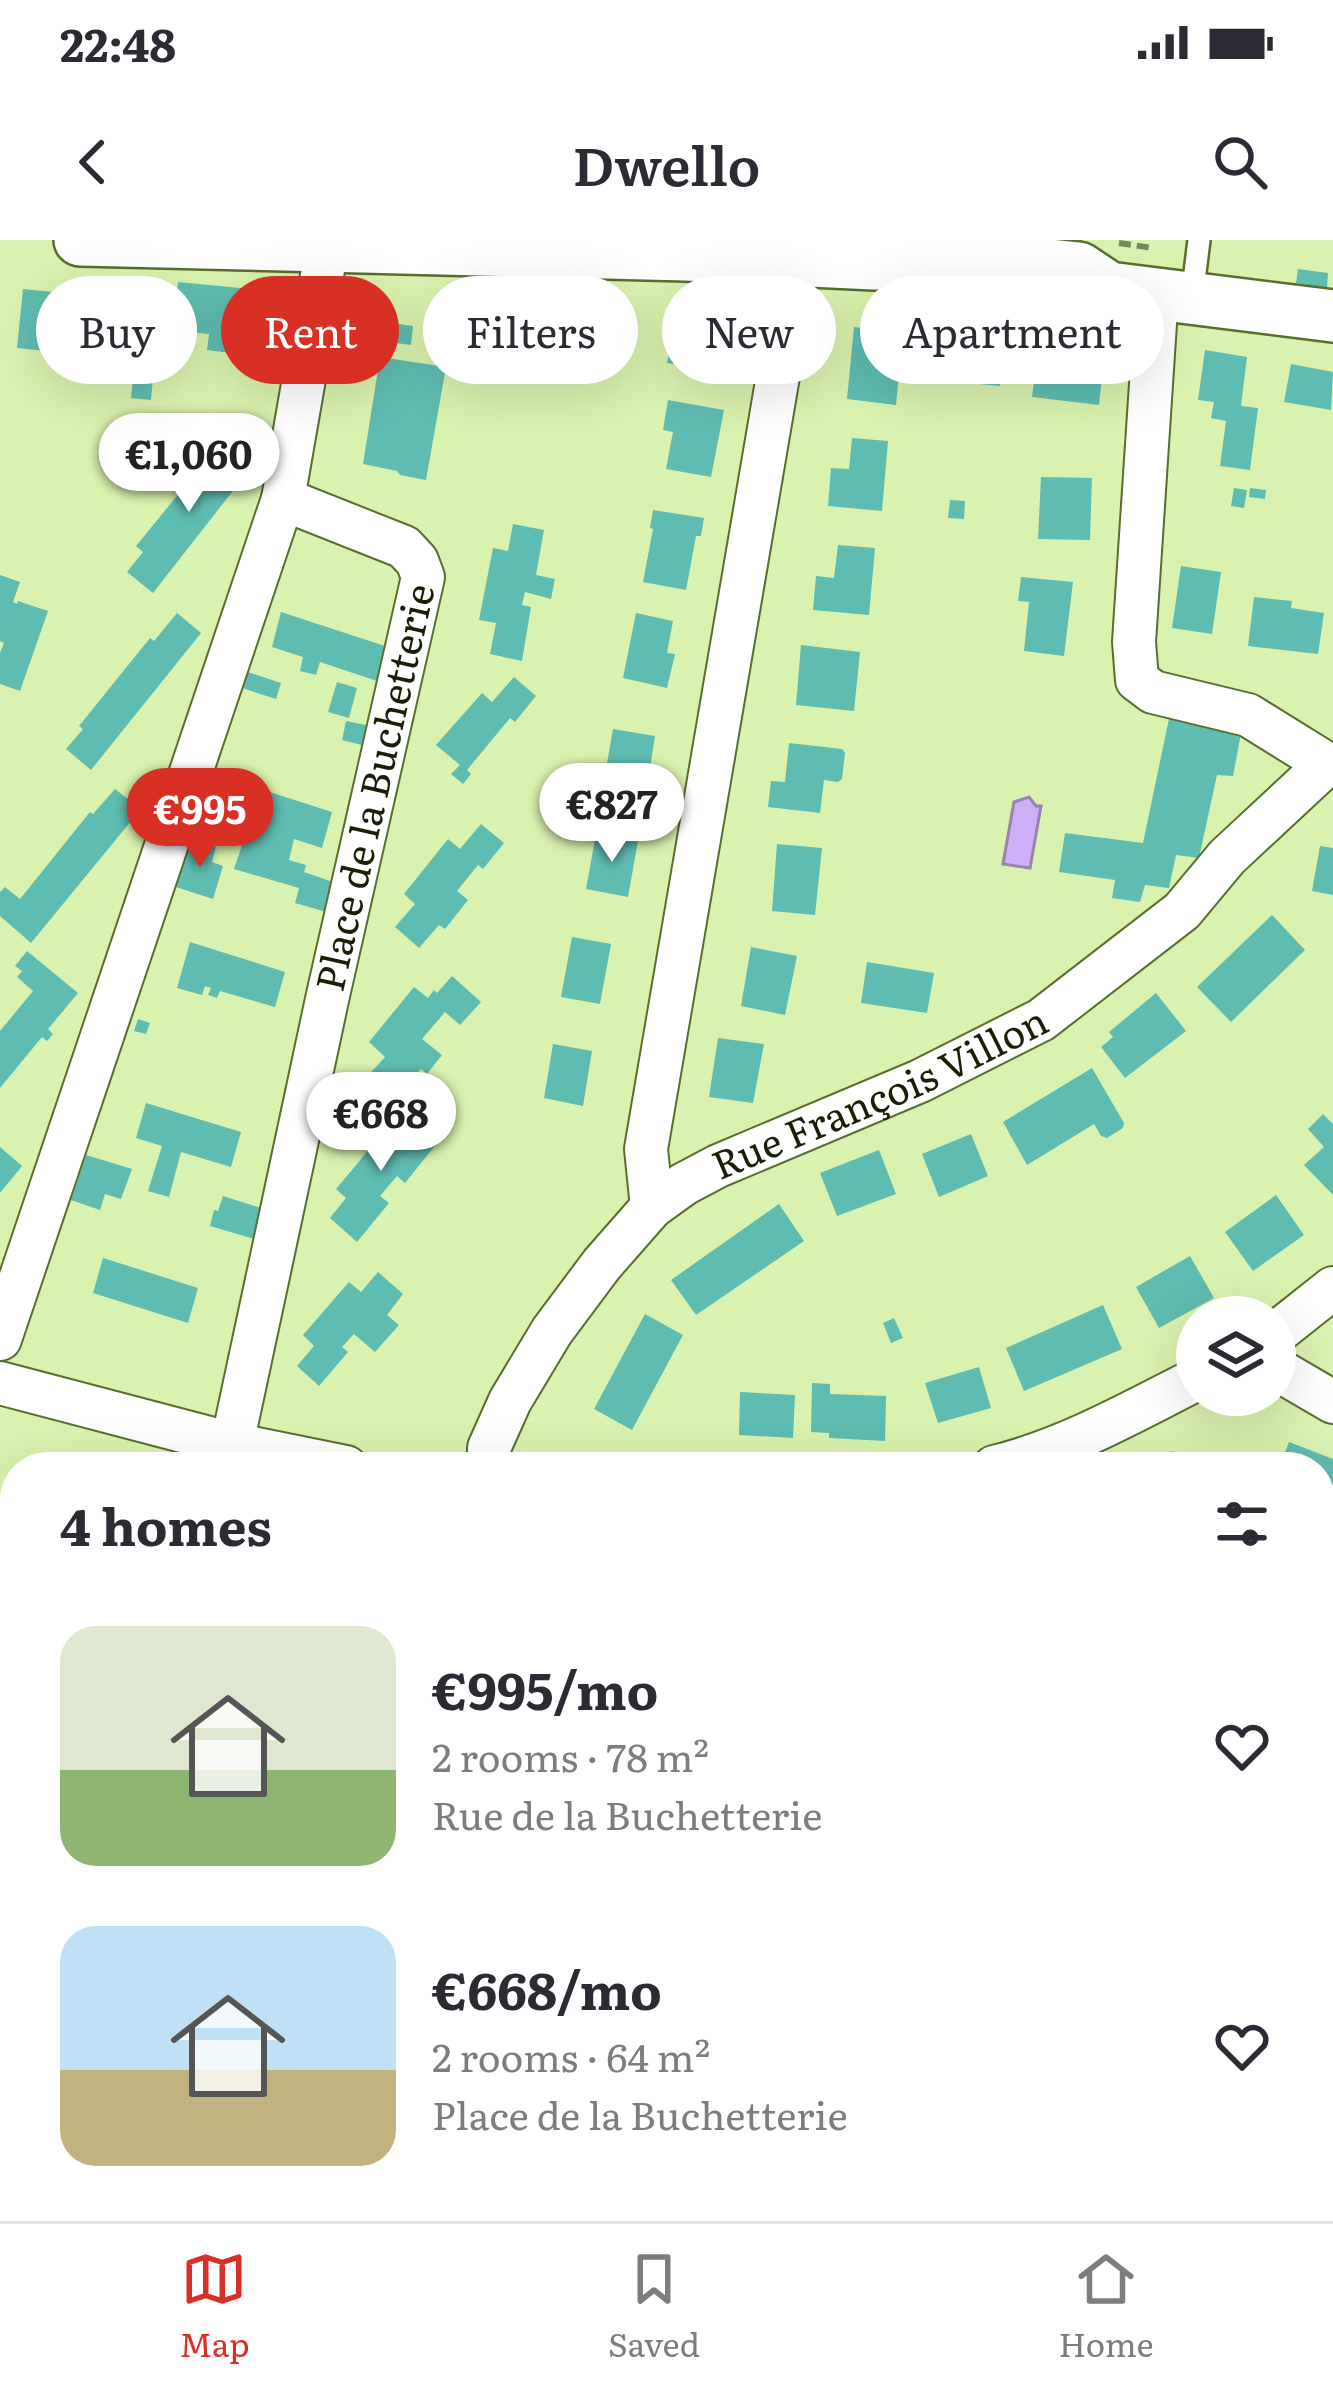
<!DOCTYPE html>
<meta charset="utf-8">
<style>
:root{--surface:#fff;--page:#f2f2f3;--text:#2b2b33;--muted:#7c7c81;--line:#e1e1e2;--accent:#d93025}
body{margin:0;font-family:Literata,serif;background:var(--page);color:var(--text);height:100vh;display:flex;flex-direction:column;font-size:45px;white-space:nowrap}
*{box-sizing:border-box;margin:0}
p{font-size:39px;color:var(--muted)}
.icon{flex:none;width:66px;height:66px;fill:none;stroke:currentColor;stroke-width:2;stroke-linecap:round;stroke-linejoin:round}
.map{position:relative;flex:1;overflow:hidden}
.sheet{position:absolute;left:0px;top:1212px;width:1335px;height:771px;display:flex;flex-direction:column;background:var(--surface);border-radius:48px 48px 0 0;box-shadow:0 12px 48px #0002}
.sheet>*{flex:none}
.banner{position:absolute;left:36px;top:36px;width:1263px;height:108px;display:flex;gap:24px}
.buttons{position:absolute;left:1176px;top:1056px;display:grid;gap:24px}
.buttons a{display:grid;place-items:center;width:120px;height:120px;border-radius:50%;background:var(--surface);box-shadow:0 12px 48px #0002;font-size:60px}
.price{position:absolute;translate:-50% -102px;padding:0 27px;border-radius:42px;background:#fff;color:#222;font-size:39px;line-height:78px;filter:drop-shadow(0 3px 6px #0008)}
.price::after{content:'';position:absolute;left:50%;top:72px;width:36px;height:27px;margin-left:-18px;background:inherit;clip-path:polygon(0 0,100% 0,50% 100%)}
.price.on{background:var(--accent);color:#fff}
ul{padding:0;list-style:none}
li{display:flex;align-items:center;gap:36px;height:300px;padding:0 60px}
li span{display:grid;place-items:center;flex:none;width:336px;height:240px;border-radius:36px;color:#555}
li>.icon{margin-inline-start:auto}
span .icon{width:144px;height:144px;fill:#fffc;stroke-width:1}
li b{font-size:51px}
h2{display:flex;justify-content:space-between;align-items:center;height:144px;padding:0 60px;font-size:51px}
.tag{padding:0 42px;border-radius:54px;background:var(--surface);box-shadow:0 12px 48px #0002;font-size:42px;line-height:108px}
.tag.on{background:var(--accent);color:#fff}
.status{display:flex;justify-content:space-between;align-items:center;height:84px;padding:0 60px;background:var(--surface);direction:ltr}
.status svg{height:33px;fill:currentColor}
header{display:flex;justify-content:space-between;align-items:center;height:156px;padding:0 60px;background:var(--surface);font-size:54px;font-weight:600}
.tabs{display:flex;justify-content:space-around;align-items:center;height:168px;border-top:3px solid var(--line);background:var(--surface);font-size:33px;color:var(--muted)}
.tabs a{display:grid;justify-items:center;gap:6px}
.tabs .on{color:var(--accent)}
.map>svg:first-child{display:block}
</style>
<div class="status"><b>22:48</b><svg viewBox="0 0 49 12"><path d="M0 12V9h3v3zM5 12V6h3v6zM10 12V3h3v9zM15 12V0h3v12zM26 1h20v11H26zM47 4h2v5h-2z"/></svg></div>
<header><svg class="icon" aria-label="back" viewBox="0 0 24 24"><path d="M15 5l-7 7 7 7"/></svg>Dwello<svg class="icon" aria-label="search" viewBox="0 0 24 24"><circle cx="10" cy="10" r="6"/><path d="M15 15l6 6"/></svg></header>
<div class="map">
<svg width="1333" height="1981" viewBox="0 0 1333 1981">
<rect width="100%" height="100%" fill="#daf2af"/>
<path fill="#fbcca0" d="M 1320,1331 L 1333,1336 L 1333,1611 L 1320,1606 Z"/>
<path fill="#cfaff8" stroke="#9884af" stroke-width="3" d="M 1029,557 L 1036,566 L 1041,566 L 1030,628 L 1003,624 L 1014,562 Z"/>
<path fill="#5fbcb0" d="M 1298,29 L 1328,33 L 1327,48 L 1296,43 Z
M 178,42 L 251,49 L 250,62 L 276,66 L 273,93 L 248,90 L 248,86 L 234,84 L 231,113 L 207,110 L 209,94 L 176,91 L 174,106 L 142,103 L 143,87 L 176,90 L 176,88 L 144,85 L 147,54 L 177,56 Z
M 520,45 L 590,56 L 588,69 L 620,75 L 613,112 L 564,104 L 566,93 L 513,85 L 511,92 L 481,87 L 486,59 L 516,64 Z
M 23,49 L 73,54 L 69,101 L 55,100 L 54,112 L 17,108 Z
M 679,61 L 730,71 L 719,132 L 667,123 Z
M 384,82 L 413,86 L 411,105 L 381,101 Z
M 854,87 L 903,93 L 896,165 L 847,159 Z
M 934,90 L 1005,97 L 1000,146 L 928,139 Z
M 1205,110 L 1247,117 L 1241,166 L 1258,168 L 1250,230 L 1220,226 L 1226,181 L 1211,178 L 1214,162 L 1198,160 Z
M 147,113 L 155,114 L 151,160 L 131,158 L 135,118 L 146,119 Z
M 1080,113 L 1104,116 L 1099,165 L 1032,157 L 1037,117 L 1079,122 Z
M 380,117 L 446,127 L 426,240 L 400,235 L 397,231 L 363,224 Z
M 1291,124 L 1333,132 L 1331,170 L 1284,162 Z
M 668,160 L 724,170 L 711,237 L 666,229 L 673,192 L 663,190 Z
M 852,198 L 888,201 L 882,271 L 828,266 L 831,228 L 849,229 Z
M 234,200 L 257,220 L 153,353 L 127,332 L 143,312 L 136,306 L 208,218 L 215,223 Z
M 1041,237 L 1092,238 L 1090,300 L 1038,299 Z
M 1234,248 L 1247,250 L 1244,268 L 1231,266 Z
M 1250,248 L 1266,250 L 1265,259 L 1249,257 Z
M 950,260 L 965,261 L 964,279 L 948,278 Z
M 653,270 L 704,278 L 701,296 L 696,296 L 686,350 L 643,342 L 653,289 L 650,288 Z
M 513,284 L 544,290 L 536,335 L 555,339 L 551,359 L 525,352 L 522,365 L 531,367 L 522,421 L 490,414 L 496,383 L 479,380 L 493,308 L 508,311 Z
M 838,305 L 875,308 L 869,375 L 813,370 L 816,336 L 834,338 Z
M 1181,326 L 1221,332 L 1212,394 L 1172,388 Z
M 0,335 L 20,342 L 13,362 L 17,364 L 18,361 L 48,371 L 20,451 L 0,444 L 0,413 L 4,403 L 0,401 Z
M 1021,337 L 1073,342 L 1064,416 L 1024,411 L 1029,362 L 1018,361 Z
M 1254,357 L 1292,361 L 1291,368 L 1324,373 L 1318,414 L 1248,406 Z
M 281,372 L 388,407 L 377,441 L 320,422 L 316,435 L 300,431 L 303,417 L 272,407 Z
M 177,373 L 201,393 L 91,530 L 66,509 L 83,489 L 79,486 L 150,398 L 154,401 Z
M 636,373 L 673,381 L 667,413 L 675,414 L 667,448 L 623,438 Z
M 801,405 L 860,412 L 854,471 L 796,465 Z
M 248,432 L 281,443 L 276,459 L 242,448 Z
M 514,437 L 536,456 L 515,482 L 510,478 L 467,530 L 471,534 L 463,544 L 451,534 L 460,525 L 436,505 L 482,453 L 492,462 Z
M 337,442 L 357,448 L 349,478 L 328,472 Z
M 1170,474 L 1242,488 L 1233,536 L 1217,535 L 1199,618 L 1176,615 L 1169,648 L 1145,645 L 1140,662 L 1112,658 L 1115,640 L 1059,632 L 1065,593 L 1143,603 Z
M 346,481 L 366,485 L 362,505 L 342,500 Z
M 613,489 L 655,496 L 645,560 L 602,552 Z
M 789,503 L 842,509 L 845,513 L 842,539 L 838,542 L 824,540 L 820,573 L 768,567 L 771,541 L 785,542 Z
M 235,541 L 332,572 L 322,608 L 294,599 L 289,620 L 306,625 L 304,632 L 336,643 L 330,673 L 295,663 L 299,648 L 234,629 L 249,584 L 225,577 Z
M 115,549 L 141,569 L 31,703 L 0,676 L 0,652 L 5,647 L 20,659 L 90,572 L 93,574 Z
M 481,584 L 504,603 L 483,629 L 478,625 L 457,651 L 468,660 L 445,689 L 439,685 L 419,708 L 395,687 L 415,664 L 404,654 L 448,599 L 460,609 Z
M 596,594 L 638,601 L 628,657 L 586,649 Z
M 192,599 L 216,607 L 212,622 L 223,626 L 213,659 L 176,647 Z
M 777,604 L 822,608 L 815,675 L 772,671 Z
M 1320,606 L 1333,608 L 1333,655 L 1312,651 Z
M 1272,675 L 1305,710 L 1231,782 L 1197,747 Z
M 572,697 L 611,704 L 600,764 L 561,757 Z
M 190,702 L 285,732 L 275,767 L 220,751 L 217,758 L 208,755 L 211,748 L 205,746 L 202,755 L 177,748 Z
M 751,707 L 797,716 L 785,775 L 741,766 Z
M 27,711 L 78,753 L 48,789 L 53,794 L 47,801 L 42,797 L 0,848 L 0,791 L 33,751 L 17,737 L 22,731 L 15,726 Z
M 867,722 L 934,733 L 927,773 L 861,763 Z
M 452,736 L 481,762 L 460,785 L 445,772 L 422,799 L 442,815 L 427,834 L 421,829 L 392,861 L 366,838 L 385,817 L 369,802 L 414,747 L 428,758 L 434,750 L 437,753 Z
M 1156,753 L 1186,791 L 1125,838 L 1101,807 L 1113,797 L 1109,792 Z
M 138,779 L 150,783 L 146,794 L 134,791 Z
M 718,798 L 764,804 L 753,863 L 709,857 Z
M 553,804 L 592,811 L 583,866 L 544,858 Z
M 1092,828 L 1124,883 L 1123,888 L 1107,898 L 1101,896 L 1094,884 L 1027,925 L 1003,882 Z
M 146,863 L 241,892 L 231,927 L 181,912 L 169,957 L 148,951 L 162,906 L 136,898 Z
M 402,870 L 438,902 L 405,943 L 397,936 L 380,956 L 389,963 L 357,1002 L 330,978 L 346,958 L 336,949 Z
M 1323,874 L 1333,884 L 1333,955 L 1304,925 L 1324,907 L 1308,889 Z
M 971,894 L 988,936 L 939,957 L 922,914 Z
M 0,907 L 22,926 L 0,953 Z
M 879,910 L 896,954 L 837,976 L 820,933 Z
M 86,915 L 132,929 L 121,959 L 105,954 L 100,970 L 71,960 Z
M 1276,955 L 1304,995 L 1253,1031 L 1225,992 Z
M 223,956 L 264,969 L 258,1000 L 210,986 L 214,970 L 218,971 Z
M 779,964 L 804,1001 L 696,1075 L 671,1040 Z
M 1190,1016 L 1214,1058 L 1159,1088 L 1136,1047 Z
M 103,1018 L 198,1048 L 188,1083 L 93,1053 Z
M 378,1032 L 403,1054 L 387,1075 L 399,1085 L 375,1112 L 354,1094 L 342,1107 L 348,1112 L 319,1146 L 297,1126 L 314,1106 L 303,1095 L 349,1042 L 361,1052 Z
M 1103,1065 L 1122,1109 L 1024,1151 L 1006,1108 Z
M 645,1074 L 683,1095 L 632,1190 L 594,1169 Z
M 894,1078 L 903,1098 L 891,1103 L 883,1083 Z
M 979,1127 L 991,1168 L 938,1183 L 925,1143 Z
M 812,1143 L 830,1144 L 830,1154 L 886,1156 L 885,1201 L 829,1198 L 829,1193 L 811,1192 Z
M 740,1152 L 795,1155 L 793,1198 L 739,1195 Z
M 1289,1202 L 1333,1219 L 1333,1270 L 1320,1265 L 1320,1227 L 1280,1227 Z
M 1173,1211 L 1181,1227 L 1137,1227 Z
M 0,1515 L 15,1521 L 15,1968 L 267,1968 L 261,1981 L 0,1981 Z
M 1320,1667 L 1333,1673 L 1333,1691 L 1320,1722 Z
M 1320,1733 L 1333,1739 L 1333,1763 L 1329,1762 L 1327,1767 L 1320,1764 Z
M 1320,1866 L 1333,1872 L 1333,1981 L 1022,1981 L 1027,1968 L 1320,1968 Z
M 373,1968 L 926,1968 L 921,1981 L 367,1981 Z"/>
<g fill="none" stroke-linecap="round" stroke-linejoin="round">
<defs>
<path id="service" d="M 1192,57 L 1199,0
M 0,1335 L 15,1341
M 1320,1818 L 1333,1824
M 323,1981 L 329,1968
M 967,1981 L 973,1968"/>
<g id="minor">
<path d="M 1157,53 L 1134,402 L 1137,440 L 1153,452 L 1248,475 L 1327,524"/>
<path d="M 652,967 L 646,909 L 798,19"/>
<path d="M 1275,1094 L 1333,1048"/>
<path d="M 0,1099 L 283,259 L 327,7"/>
<path d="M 1275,1128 L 1333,1162"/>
<path d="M 0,1143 L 232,1204 L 346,1227"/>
<path id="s1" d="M 232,1204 L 328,755 L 423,337 L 417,321 L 404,307 L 283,259"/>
<path id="s2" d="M 489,1227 L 489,1208 L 510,1161 L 552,1091 L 602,1024 L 652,967 L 684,944 L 718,926 L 920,841 L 1041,780 L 1182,671 L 1227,617 L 1327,524 L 1333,525"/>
<path d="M 994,1227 C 1065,1210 1132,1172 1197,1139"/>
</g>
<path id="tertiary" d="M 80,0 L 686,15 L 874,24 L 919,12 L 1079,28 L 1109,48 L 1333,76"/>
</defs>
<use href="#service" stroke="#596d2f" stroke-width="26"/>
<use href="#minor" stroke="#596d2f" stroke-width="46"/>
<use href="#tertiary" stroke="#596d2f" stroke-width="56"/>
<path stroke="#778759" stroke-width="6" stroke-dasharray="12 6" stroke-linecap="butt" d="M 1119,3 L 1153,8
M 1320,1498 L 1333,1501"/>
<use href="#service" stroke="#fff" stroke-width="21"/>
<use href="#minor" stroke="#fff" stroke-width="42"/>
<use href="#tertiary" stroke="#fff" stroke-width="51"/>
</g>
<g text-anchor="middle" stroke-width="10" stroke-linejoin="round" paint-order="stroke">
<g font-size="39" fill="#171f05" stroke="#e9fdc8">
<text dy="14" stroke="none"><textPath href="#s1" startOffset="672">Place de la Buchetterie</textPath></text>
<text dy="14" stroke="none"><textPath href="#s2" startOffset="567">Rue François Villon</textPath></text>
</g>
</g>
</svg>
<div class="buttons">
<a><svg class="icon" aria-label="layers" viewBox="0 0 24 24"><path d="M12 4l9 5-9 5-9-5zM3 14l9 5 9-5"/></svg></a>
</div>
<b class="price" style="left:189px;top:275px">€1,060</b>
<b class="price" style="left:612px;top:625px">€827</b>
<b class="price on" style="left:200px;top:630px">€995</b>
<b class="price" style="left:381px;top:934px">€668</b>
<div class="banner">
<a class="tag">Buy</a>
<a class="tag on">Rent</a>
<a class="tag">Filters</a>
<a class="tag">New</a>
<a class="tag">Apartment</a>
</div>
<section class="sheet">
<h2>4 homes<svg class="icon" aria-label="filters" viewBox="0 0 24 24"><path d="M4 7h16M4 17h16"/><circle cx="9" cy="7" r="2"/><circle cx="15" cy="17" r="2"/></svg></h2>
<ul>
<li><span style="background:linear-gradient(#dfe7d0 60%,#8fb573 0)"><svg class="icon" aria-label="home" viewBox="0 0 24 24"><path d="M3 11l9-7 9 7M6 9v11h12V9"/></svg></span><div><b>€995/mo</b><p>2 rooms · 78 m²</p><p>Rue de la Buchetterie</p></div><svg class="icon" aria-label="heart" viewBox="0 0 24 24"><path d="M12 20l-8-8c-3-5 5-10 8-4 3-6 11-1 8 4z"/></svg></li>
<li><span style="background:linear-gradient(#bfe0f5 60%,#c2b280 0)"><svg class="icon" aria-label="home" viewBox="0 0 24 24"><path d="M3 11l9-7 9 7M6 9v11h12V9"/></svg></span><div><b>€668/mo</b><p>2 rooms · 64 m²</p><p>Place de la Buchetterie</p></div><svg class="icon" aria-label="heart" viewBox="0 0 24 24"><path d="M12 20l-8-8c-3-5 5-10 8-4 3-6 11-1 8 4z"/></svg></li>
</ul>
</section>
</div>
<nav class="tabs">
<a class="on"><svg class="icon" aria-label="map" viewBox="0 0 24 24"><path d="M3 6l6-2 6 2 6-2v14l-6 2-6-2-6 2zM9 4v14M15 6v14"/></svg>Map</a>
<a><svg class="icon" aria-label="saved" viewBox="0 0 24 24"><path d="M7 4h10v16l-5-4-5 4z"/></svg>Saved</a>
<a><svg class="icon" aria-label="home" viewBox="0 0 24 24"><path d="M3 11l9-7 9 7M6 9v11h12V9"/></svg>Home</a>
</nav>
